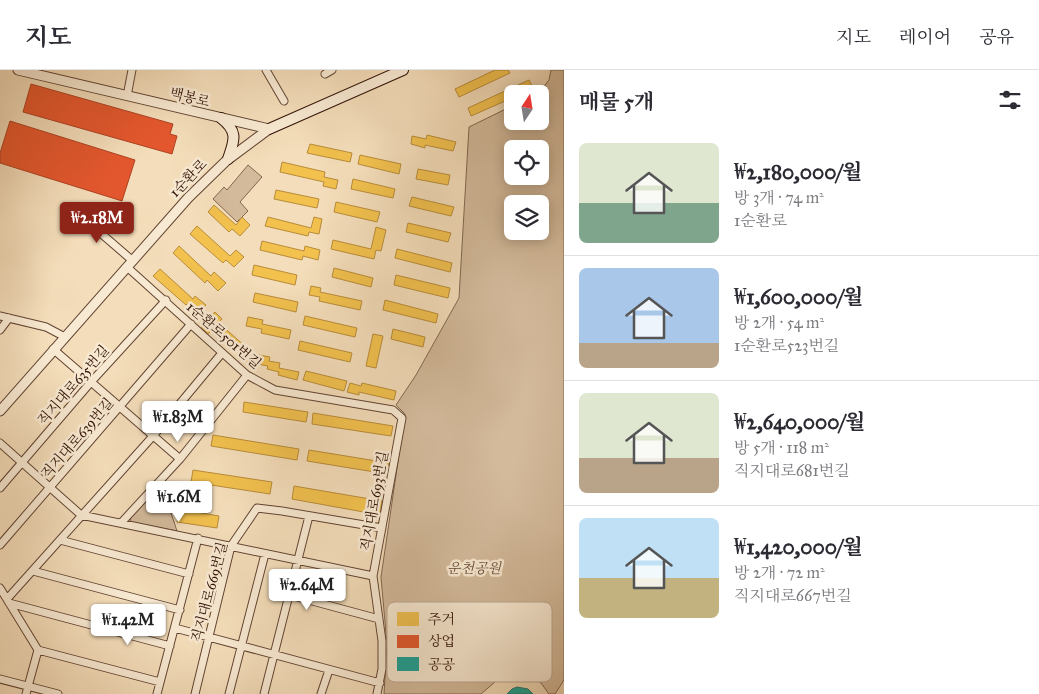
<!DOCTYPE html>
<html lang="ko">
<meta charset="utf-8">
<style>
:root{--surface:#fff;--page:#f2f2f3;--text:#2b2b33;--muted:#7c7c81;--line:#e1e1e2;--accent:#8f2418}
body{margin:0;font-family:"IM FELL Great Primer","Noto Serif KR",serif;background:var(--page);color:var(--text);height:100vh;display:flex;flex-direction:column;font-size:19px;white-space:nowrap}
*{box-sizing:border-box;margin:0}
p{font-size:16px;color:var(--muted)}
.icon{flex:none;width:28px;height:28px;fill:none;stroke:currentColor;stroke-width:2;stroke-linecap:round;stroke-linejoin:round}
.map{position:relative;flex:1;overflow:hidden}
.details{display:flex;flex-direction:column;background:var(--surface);width:475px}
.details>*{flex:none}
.needle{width:32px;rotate:12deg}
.tools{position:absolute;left:504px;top:15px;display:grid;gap:10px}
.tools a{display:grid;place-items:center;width:45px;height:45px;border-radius:8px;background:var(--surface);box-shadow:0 2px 12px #0003;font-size:25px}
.price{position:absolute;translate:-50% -42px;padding:0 11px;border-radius:5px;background:#fff;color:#222;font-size:16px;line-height:32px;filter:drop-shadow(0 1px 2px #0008)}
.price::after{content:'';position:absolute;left:50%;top:30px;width:15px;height:11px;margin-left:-8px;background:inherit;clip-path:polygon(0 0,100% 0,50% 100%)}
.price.current{background:var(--accent);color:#fff}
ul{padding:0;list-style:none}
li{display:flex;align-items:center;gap:15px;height:125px;padding:0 15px}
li+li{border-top:1px solid var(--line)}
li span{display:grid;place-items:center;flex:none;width:140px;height:100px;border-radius:8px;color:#555}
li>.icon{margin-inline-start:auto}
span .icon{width:60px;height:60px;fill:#fffc;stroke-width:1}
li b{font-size:21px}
h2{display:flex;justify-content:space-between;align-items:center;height:60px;padding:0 15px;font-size:21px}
header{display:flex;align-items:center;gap:30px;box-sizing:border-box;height:70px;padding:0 25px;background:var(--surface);border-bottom:1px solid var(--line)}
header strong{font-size:24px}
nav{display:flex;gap:28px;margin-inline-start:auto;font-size:18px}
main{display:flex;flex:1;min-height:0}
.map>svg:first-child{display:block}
</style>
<header>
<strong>지도</strong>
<nav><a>지도</a><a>레이어</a><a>공유</a></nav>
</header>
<main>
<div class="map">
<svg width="564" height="624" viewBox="0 0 564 624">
<rect width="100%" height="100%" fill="#f4ddba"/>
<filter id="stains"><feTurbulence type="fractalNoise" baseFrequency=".004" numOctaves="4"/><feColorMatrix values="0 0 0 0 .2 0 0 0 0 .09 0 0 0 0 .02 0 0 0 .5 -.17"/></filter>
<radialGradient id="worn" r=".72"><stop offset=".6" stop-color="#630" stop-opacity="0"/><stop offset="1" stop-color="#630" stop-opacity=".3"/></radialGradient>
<path fill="#d3ba9b" stroke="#826650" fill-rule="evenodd" d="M 551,0 L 564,0 L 564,610 L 555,624 L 549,624 L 541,613 L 517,593 L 481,624 L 384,624 L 387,575 L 381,507 L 405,344 L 396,335 L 416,305 L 459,228 L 469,57 L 512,36 L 512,51 L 540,51 L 540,24 L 538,24 L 549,10 ZM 512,79 L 540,79 L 540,106 L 512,106 ZM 512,134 L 540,134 L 540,161 L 512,161 Z
M 248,95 L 262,107 L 240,132 L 248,141 L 237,152 L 213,129 L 224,117 L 227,120 Z
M 162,416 L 177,461 L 131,452 L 130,447 Z"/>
<path fill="#f2c14e" stroke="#b88c38" d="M 495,0 L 508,0 L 510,3 L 459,27 L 455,19 Z
M 529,10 L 533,18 L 521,24 L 512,24 L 512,28 L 471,46 L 468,38 Z
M 427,65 L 456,72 L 453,81 L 425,75 L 425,78 L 411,74 L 412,66 L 426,69 Z
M 310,74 L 352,83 L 350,92 L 307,83 Z
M 360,85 L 401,94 L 399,104 L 358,94 Z
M 282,92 L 325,102 L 324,107 L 338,110 L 336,119 L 323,116 L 324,112 L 280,102 Z
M 418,99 L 450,105 L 448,115 L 416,109 Z
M 353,109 L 395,119 L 393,128 L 351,119 Z
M 276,120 L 319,129 L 317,138 L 274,129 Z
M 412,127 L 454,137 L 451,146 L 409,136 Z
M 336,132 L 380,142 L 377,152 L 334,142 Z
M 214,135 L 236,155 L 242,147 L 250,155 L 240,166 L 232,159 L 229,162 L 208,142 Z
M 268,147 L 311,158 L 314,147 L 322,149 L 319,164 L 309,162 L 308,166 L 265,156 Z
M 408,153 L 451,163 L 448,172 L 406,162 Z
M 197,156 L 230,186 L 236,180 L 244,187 L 234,197 L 226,190 L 223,193 L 190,164 Z
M 376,157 L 386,160 L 381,181 L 376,180 L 374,189 L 331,179 L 333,170 L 371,179 Z
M 262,171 L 304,181 L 305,176 L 320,180 L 318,190 L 303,186 L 302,190 L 260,180 Z
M 179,176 L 211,206 L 214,202 L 226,213 L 218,221 L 207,210 L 205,213 L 173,183 Z
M 397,179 L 452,193 L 450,202 L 395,188 Z
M 254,195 L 297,205 L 295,215 L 252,205 Z
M 334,198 L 373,208 L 371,217 L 332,207 Z
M 160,199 L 193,229 L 195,226 L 206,235 L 199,243 L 188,233 L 186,235 L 153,206 Z
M 396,205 L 450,218 L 448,228 L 394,215 Z
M 311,216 L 321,218 L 320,222 L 362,231 L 360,240 L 319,231 L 320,227 L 309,225 Z
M 255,223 L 298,232 L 296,242 L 253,232 Z
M 385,230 L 438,244 L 436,253 L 383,240 Z
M 215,242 L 222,249 L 208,264 L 201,257 Z
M 305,246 L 357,258 L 355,267 L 303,255 Z
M 248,247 L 263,250 L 262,254 L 291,260 L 289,269 L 261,263 L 262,259 L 246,256 Z
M 221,255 L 254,284 L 247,292 L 215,263 Z
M 393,259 L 425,267 L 423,277 L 391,269 Z
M 373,264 L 383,266 L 376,298 L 366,296 Z
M 300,271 L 352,283 L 350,292 L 298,280 Z
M 259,285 L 270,287 L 269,291 L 280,293 L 279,298 L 299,302 L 297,310 L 278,305 L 279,302 L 267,299 L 268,296 L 257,294 Z
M 306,301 L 347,311 L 344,321 L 303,310 Z
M 350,313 L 361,316 L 362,313 L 396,321 L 394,330 L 359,322 L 359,325 L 347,322 Z
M 244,332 L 308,342 L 306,352 L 243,342 Z
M 313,343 L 393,356 L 391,366 L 312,354 Z
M 213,365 L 299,379 L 297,390 L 211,376 Z
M 309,380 L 389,393 L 387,404 L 307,391 Z
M 193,400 L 272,412 L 270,424 L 191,412 Z
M 294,416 L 382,431 L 380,445 L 292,429 Z
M 179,439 L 219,446 L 217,458 L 177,452 Z"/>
<path fill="#e4572e" stroke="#ae4222" d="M 31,14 L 173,54 L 170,64 L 177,66 L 172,84 L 23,42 Z
M 10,51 L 135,90 L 122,131 L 0,93 L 0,83 Z"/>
<path fill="#17a398" stroke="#1e776c" d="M 517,617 L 528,619 L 533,624 L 507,624 L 512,619 Z"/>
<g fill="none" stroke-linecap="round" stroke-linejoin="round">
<defs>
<path id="minor" d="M 266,0 L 284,31
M 325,4 L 332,0
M 127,26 L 132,0
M 75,141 L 133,191
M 127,197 L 247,305 L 275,320 L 393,340 L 402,348 L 373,506 L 382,571 L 382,599 L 377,624
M 0,246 L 46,257 L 65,267
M 0,260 L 9,248
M 53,279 L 180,389
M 0,373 L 81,445 L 373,506
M 0,418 L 91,312 L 166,230
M 121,453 L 180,389 L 247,305
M 60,470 L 189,504
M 0,475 L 191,254
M 33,501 L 180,540
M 0,518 L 38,580 L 26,624
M 290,525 L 379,549
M 7,529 L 153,366 L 222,283
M 9,533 L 170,576
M 175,558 L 380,613
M 38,580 L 160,612
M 0,609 L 58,624
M 157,624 L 198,468
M 195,624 L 231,476 L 257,438 L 282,441 L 382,458
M 229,624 L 265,484
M 264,624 L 309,446
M 321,624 L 329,600"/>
<path id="tertiary" d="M 18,0 L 269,59
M 0,341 L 188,128 L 226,91 L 269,59"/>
<path id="secondary" d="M 221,48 C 239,62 234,71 228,89
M 269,59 L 403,0"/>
</defs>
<use href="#minor" stroke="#614432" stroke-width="9"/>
<use href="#tertiary" stroke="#614432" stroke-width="11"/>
<use href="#secondary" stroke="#301105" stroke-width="12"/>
<use href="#minor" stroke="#f8e9d2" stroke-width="7"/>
<use href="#tertiary" stroke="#f8e9d2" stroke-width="9"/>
<use href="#secondary" stroke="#f8e9d2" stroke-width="10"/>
</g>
<g text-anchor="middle" stroke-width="5" stroke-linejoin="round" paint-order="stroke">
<g font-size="14" fill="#301105" stroke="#f8e9d2">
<text transform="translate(190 27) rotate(14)" y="5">백봉로</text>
<text transform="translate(188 108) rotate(-46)" y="5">1순환로</text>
<text transform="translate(224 265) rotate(41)" y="5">1순환로501번길</text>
<text transform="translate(73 315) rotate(-49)" y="5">직지대로635번길</text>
<text transform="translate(77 368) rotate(-49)" y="5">직지대로639번길</text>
<text transform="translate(374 431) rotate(-80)" y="5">직지대로693번길</text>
<text transform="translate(209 522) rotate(-75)" y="5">직지대로669번길</text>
</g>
<g font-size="14" font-style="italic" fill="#694c3a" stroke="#f8e9d2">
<text x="474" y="503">운천공원</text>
</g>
</g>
<rect x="387" y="532" width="165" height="80" rx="8" fill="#f8e9d2" stroke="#bca894" stroke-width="1"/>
<rect x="397" y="542" width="22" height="14" fill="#f2c14e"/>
<rect x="397" y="565" width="22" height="13" fill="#e4572e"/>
<rect x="397" y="587" width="22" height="14" fill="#17a398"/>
<g font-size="14" fill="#301105">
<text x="428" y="554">주거</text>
<text x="428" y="576">상업</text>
<text x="428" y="599">공공</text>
</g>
<rect width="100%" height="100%" filter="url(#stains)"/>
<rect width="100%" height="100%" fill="url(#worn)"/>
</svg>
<div class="tools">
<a><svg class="needle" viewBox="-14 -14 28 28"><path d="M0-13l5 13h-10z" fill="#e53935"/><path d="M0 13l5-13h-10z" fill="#7c7c81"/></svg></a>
<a><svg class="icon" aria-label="locate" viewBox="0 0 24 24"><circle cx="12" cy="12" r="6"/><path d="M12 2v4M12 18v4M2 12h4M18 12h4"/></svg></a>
<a><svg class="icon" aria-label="layers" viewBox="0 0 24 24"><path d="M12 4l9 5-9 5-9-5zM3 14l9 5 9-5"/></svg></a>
</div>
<b class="price current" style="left:97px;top:174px">₩2.18M</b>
<b class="price" style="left:178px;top:373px">₩1.83M</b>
<b class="price" style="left:179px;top:453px">₩1.6M</b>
<b class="price" style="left:307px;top:541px">₩2.64M</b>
<b class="price" style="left:128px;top:576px">₩1.42M</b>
</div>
<section class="details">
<h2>매물 5개<svg class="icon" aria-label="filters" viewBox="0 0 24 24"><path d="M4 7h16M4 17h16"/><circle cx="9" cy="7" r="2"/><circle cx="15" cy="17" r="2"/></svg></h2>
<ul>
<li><span style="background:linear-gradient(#dfe7d0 60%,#7fa58c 0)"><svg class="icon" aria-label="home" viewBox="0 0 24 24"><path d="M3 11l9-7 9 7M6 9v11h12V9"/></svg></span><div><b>₩2,180,000/월</b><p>방 3개 · 74 m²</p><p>1순환로</p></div></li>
<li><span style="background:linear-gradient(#a9c7e8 75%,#b9a48a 0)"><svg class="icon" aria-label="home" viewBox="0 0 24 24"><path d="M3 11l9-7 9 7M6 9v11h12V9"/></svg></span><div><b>₩1,600,000/월</b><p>방 2개 · 54 m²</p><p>1순환로523번길</p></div></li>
<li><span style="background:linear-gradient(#dfe7d0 65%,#b9a48a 0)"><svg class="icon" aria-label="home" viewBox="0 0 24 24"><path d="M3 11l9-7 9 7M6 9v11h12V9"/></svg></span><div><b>₩2,640,000/월</b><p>방 5개 · 118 m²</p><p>직지대로681번길</p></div></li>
<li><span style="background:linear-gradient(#bfe0f5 60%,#c2b280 0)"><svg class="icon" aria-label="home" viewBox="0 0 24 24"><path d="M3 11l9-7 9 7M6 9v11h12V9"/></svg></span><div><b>₩1,420,000/월</b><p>방 2개 · 72 m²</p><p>직지대로667번길</p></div></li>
</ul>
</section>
</main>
